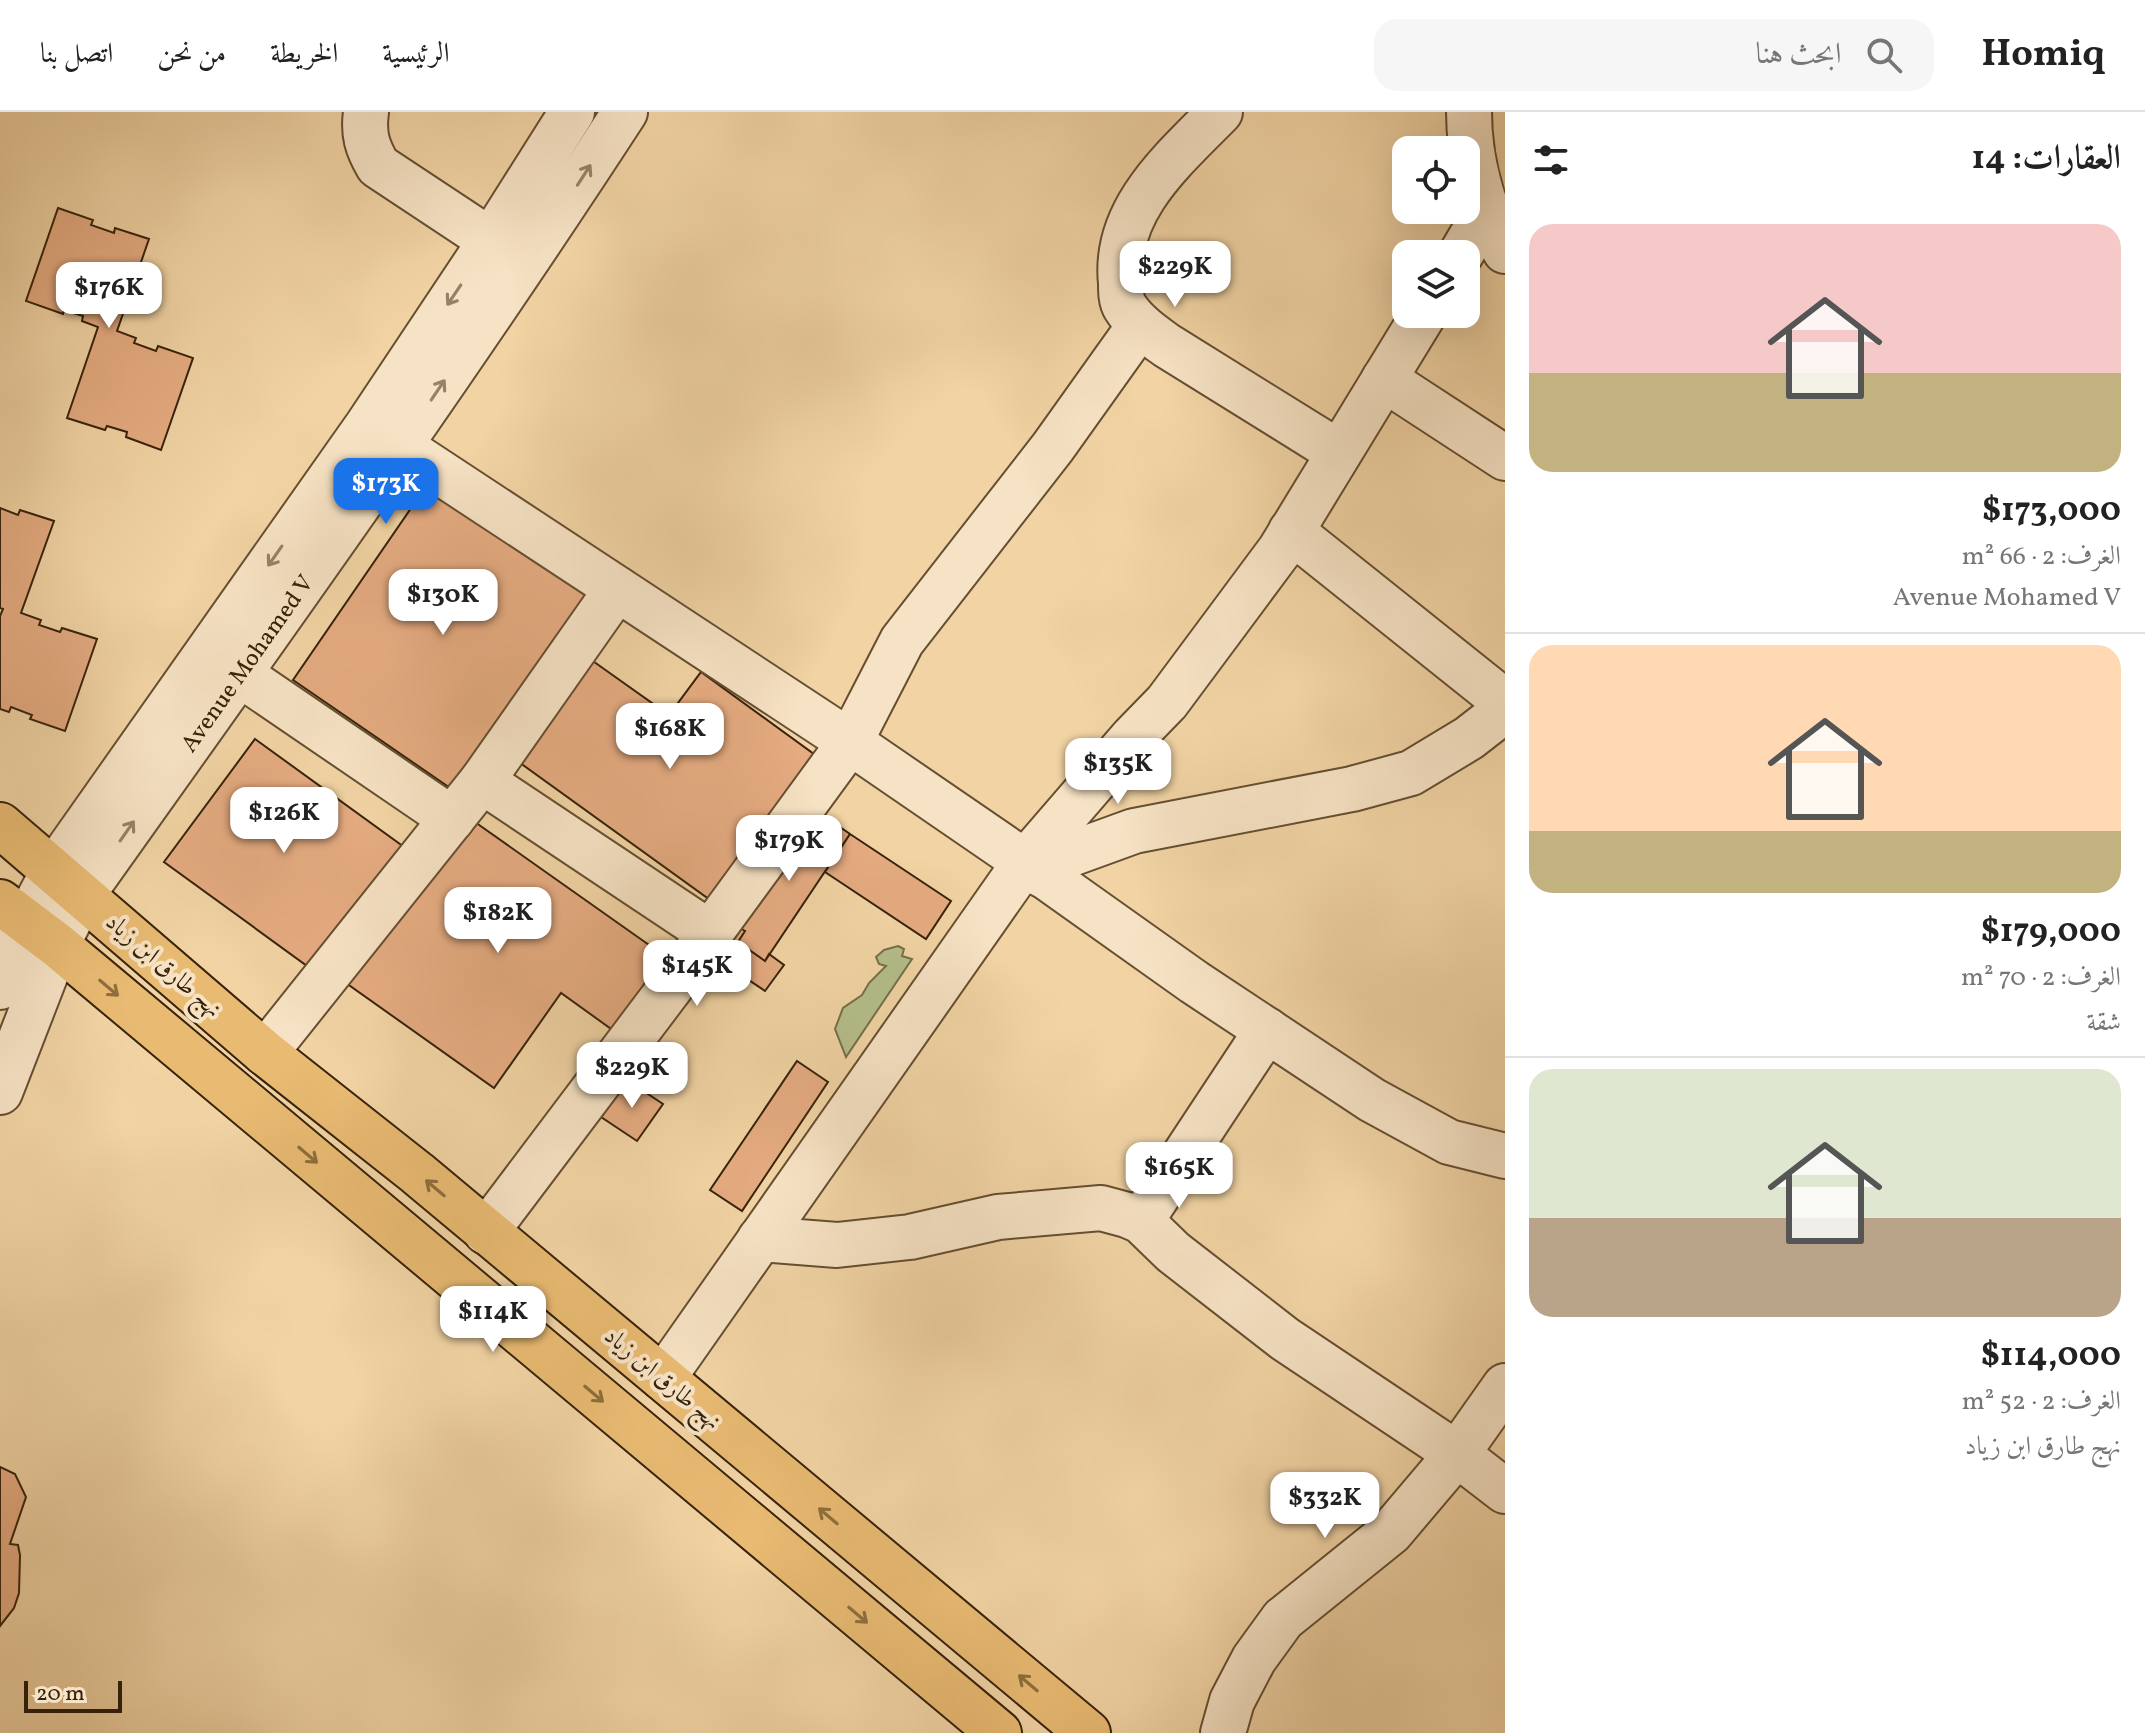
<!DOCTYPE html>
<html lang="ar">
<meta charset="utf-8">
<style>
:root{--surface:#fff;--page:#f6f6f6;--text:#222;--muted:#767676;--line:#e0e0e0;--accent:#1a73e8}
body{margin:0;font-family:Vollkorn,Amiri,serif;background:var(--page);color:var(--text);direction:rtl;height:100vh;display:flex;flex-direction:column;font-size:30px;white-space:nowrap}
*{box-sizing:border-box;margin:0}
p{font-size:26px;color:var(--muted)}
.icon{flex:none;width:44px;height:44px;fill:none;stroke:currentColor;stroke-width:2;stroke-linecap:round;stroke-linejoin:round}
.map{position:relative;flex:1;overflow:hidden;direction:ltr}
.details{display:flex;flex-direction:column;background:var(--surface);width:640px}
.details>*{flex:none}
.controls{position:absolute;left:1392px;top:24px;display:grid;gap:16px}
.controls a{display:grid;place-items:center;width:88px;height:88px;border-radius:16px;background:var(--surface);box-shadow:0 8px 32px #0002;font-size:40px}
.scale{position:absolute;left:24px;bottom:20px;width:98px;box-sizing:border-box;padding-left:8px;border:4px solid #36220b;border-top:0;font-size:22px;line-height:28px;white-space:nowrap;color:#36220b;-webkit-text-stroke:6px #f6e2c4;paint-order:stroke}
.price{position:absolute;translate:-50% -68px;padding:0 18px;border-radius:16px;background:#fff;color:#222;font-size:26px;line-height:52px;filter:drop-shadow(0 2px 4px #0008)}
.price::after{content:'';position:absolute;left:50%;top:48px;width:24px;height:18px;margin-left:-12px;background:inherit;clip-path:polygon(0 0,100% 0,50% 100%)}
.price.active{background:var(--accent);color:#fff}
ul{padding:0;list-style:none}
li{display:grid;align-content:center;gap:16px;height:424px;padding:0 24px}
li+li{border-top:2px solid var(--line)}
li span{display:grid;place-items:center;height:248px;border-radius:24px;color:#555}
li>.icon{margin-inline-start:auto}
span .icon{width:144px;height:144px;fill:#fffc;stroke-width:1}
li b{font-size:34px}
h2{display:flex;justify-content:space-between;align-items:center;height:96px;padding:0 24px;font-size:34px}
header{display:flex;align-items:center;gap:48px;box-sizing:border-box;height:112px;padding:0 40px;background:var(--surface);border-bottom:2px solid var(--line)}
header strong{font-size:38px}
nav{display:flex;gap:44px;margin-inline-start:auto;font-size:28px}
.search{width:560px;height:72px;background:var(--page);display:flex;align-items:center;gap:20px;box-sizing:border-box;padding:0 28px;border-radius:24px;color:var(--muted);font-size:30px}
main{display:flex;flex:1;min-height:0}
.map>svg:first-child{display:block}
</style>
<header>
<strong>Homiq</strong>
<div class="search"><svg class="icon" aria-label="search" viewBox="0 0 24 24"><circle cx="10" cy="10" r="6"/><path d="M15 15l6 6"/></svg>ابحث هنا</div>
<nav><a>الرئيسية</a><a>الخريطة</a><a>من نحن</a><a>اتصل بنا</a></nav>
</header>
<main>
<section class="details">
<h2>العقارات: 14<svg class="icon" aria-label="filters" viewBox="0 0 24 24"><path d="M4 7h16M4 17h16"/><circle cx="9" cy="7" r="2"/><circle cx="15" cy="17" r="2"/></svg></h2>
<ul>
<li><span style="background:linear-gradient(#f6c9c9 60%,#c2b280 0)"><svg class="icon" aria-label="home" viewBox="0 0 24 24"><path d="M3 11l9-7 9 7M6 9v11h12V9"/></svg></span><div><b>$173,000</b><p>الغرف: 2 · 66 m²</p><p>Avenue Mohamed V</p></div></li>
<li><span style="background:linear-gradient(#ffd9b3 75%,#c2b280 0)"><svg class="icon" aria-label="home" viewBox="0 0 24 24"><path d="M3 11l9-7 9 7M6 9v11h12V9"/></svg></span><div><b>$179,000</b><p>الغرف: 2 · 70 m²</p><p>شقة</p></div></li>
<li><span style="background:linear-gradient(#dfe7d0 60%,#b9a48a 0)"><svg class="icon" aria-label="home" viewBox="0 0 24 24"><path d="M3 11l9-7 9 7M6 9v11h12V9"/></svg></span><div><b>$114,000</b><p>الغرف: 2 · 52 m²</p><p>نهج طارق ابن زياد</p></div></li>
</ul>
</section>
<div class="map">
<svg width="1505" height="1621" viewBox="0 0 1505 1621">
<rect width="100%" height="100%" fill="#f1d3a4"/>
<filter id="stains"><feTurbulence type="fractalNoise" baseFrequency=".0025" numOctaves="4"/><feColorMatrix values="0 0 0 0 .2 0 0 0 0 .09 0 0 0 0 .02 0 0 0 .5 -.17"/></filter>
<radialGradient id="worn" r=".72"><stop offset=".6" stop-color="#630" stop-opacity="0"/><stop offset="1" stop-color="#630" stop-opacity=".3"/></radialGradient>
<path fill="#b4be8a" stroke="#75704a" stroke-width="2" d="M 898,834 L 904,837 L 902,844 L 912,847 L 846,945 L 835,917 L 843,896 L 862,883 L 869,871 L 886,854 L 879,852 L 876,845 L 884,838 Z"/>
<path fill="#e5ab81" stroke="#36220b" stroke-width="2" d="M 58,96 L 93,108 L 91,113 L 114,121 L 115,116 L 149,127 L 117,219 L 136,226 L 134,231 L 156,239 L 158,234 L 193,246 L 161,338 L 126,325 L 127,320 L 107,314 L 105,318 L 67,306 L 98,215 L 82,209 L 83,204 L 64,198 L 63,202 L 26,189 Z
M 429,370 L 593,482 L 456,680 L 293,568 Z
M 0,396 L 18,403 L 20,398 L 54,409 L 21,501 L 41,508 L 39,513 L 60,520 L 62,516 L 97,527 L 65,619 L 30,607 L 32,603 L 11,595 L 9,600 L 0,597 L 0,504 L 3,497 L 0,496 Z
M 590,547 L 669,603 L 701,560 L 818,645 L 713,790 L 516,648 Z
M 255,627 L 404,735 L 314,859 L 164,750 Z
M 811,695 L 850,722 L 765,849 L 738,830 L 745,819 L 732,811 Z
M 465,703 L 666,845 L 614,919 L 561,881 L 494,976 L 346,871 Z
M 850,722 L 951,789 L 926,827 L 825,760 Z
M 732,811 L 745,819 L 738,830 L 765,849 L 769,842 L 784,853 L 765,879 L 710,842 Z
M 797,949 L 828,970 L 742,1099 L 710,1078 Z
M 627,968 L 663,992 L 637,1029 L 601,1005 Z
M 0,1355 L 15,1362 L 26,1385 L 10,1432 L 18,1433 L 20,1443 L 19,1481 L 14,1496 L 0,1514 Z"/>
<g fill="none" stroke-linecap="round" stroke-linejoin="round">
<defs>
<g id="minor">
<path d="M 366,0 C 363,22 367,35 378,54 L 514,144"/>
<path d="M 1220,0 C 1174,47 1113,98 1121,171 C 1121,179 1121,189 1125,195 C 1135,211 1151,222 1166,233 L 1338,340"/>
<path d="M 1469,0 C 1469,48 1483,97 1505,139"/>
<path d="M 1461,142 L 1487,98"/>
<path d="M 1424,202 L 1280,438 L 1167,590 L 1133,625 L 1025,750 L 1194,870 L 1372,988 L 1449,1030 L 1505,1044"/>
<path d="M 1384,267 L 1505,346"/>
<path d="M 400,334 L 850,630 L 1025,750 L 663,1266"/>
<path d="M 1291,419 L 1505,590"/>
<path d="M 216,546 L 452,707"/>
<path d="M 482,669 L 710,821"/>
<path d="M 1042,763 L 1068,743 L 1134,719 L 1352,677 L 1411,661 L 1469,626 L 1505,598"/>
<path d="M 0,875 L 26,811 L 54,758 L 367,314 L 491,128 L 572,0"/>
<path d="M 265,941 L 482,669 L 617,477"/>
<path id="s1" d="M 0,980 L 57,833 L 82,783 C 266,524 452,266 625,0"/>
<path d="M 1141,1109 L 1267,918"/>
<path d="M 486,1120 L 670,876 L 850,630 L 902,529 L 1053,335 L 1140,213"/>
<path d="M 760,1127 L 837,1133 L 910,1125 L 998,1105 L 1101,1096 L 1127,1103 L 1141,1109 L 1173,1140 L 1285,1227 L 1457,1342 L 1505,1379"/>
<path d="M 1223,1621 L 1232,1589 L 1254,1547 L 1283,1507 L 1391,1420 L 1457,1342 L 1505,1274"/>
</g>
<path id="major" d="M 0,713 L 265,941 L 417,1061 L 1088,1621
M 0,790 L 57,833 L 999,1621"/>
</defs>
<use href="#minor" stroke="#654e31" stroke-width="48"/>
<use href="#major" stroke="#36220b" stroke-width="48"/>
<use href="#minor" stroke="#f6e2c4" stroke-width="44"/>
<use href="#major" stroke="#e8ba72" stroke-width="44"/>
</g>
<defs><path id="oneway-shaft" d="M-6 0H5M1.5-3L5.5 0L1.5 3" fill="none" stroke-width="1.6" stroke-linecap="round" stroke-linejoin="round" transform="scale(2)"/></defs>
<g stroke="#968268">
<use href="#oneway-shaft" transform="translate(584 63) rotate(-57)"/>
<use href="#oneway-shaft" transform="translate(454 183) rotate(124)"/>
<use href="#oneway-shaft" transform="translate(438 278) rotate(-56)"/>
<use href="#oneway-shaft" transform="translate(275 444) rotate(125)"/>
<use href="#oneway-shaft" transform="translate(127 719) rotate(-55)"/>
</g>
<g stroke="#8f6e3e">
<use href="#oneway-shaft" transform="translate(109 876) rotate(40)"/>
<use href="#oneway-shaft" transform="translate(308 1043) rotate(40)"/>
<use href="#oneway-shaft" transform="translate(435 1076) rotate(-140)"/>
<use href="#oneway-shaft" transform="translate(594 1282) rotate(40)"/>
<use href="#oneway-shaft" transform="translate(828 1404) rotate(-140)"/>
<use href="#oneway-shaft" transform="translate(858 1503) rotate(40)"/>
<use href="#oneway-shaft" transform="translate(1028 1571) rotate(-140)"/>
</g>
<g text-anchor="middle" stroke-width="8" stroke-linejoin="round" paint-order="stroke">
<g font-size="24" fill="#36220b" stroke="#f6e2c4">
<text dy="8" stroke="none"><textPath href="#s1" startOffset="498">Avenue Mohamed V</textPath></text>
<text transform="translate(164 853) rotate(41)" y="8">نهج طارق ابن زياد</text>
<text transform="translate(663 1266) rotate(40)" y="8">نهج طارق ابن زياد</text>
</g>
</g>
<rect width="100%" height="100%" filter="url(#stains)"/>
<rect width="100%" height="100%" fill="url(#worn)"/>
</svg>
<div class="controls">
<a><svg class="icon" aria-label="locate" viewBox="0 0 24 24"><circle cx="12" cy="12" r="6"/><path d="M12 2v4M12 18v4M2 12h4M18 12h4"/></svg></a>
<a><svg class="icon" aria-label="layers" viewBox="0 0 24 24"><path d="M12 4l9 5-9 5-9-5zM3 14l9 5 9-5"/></svg></a>
</div>
<div class="scale">20 m</div>
<b class="price" style="left:1175px;top:197px">$229K</b>
<b class="price" style="left:109px;top:218px">$176K</b>
<b class="price active" style="left:386px;top:414px">$173K</b>
<b class="price" style="left:443px;top:525px">$130K</b>
<b class="price" style="left:670px;top:659px">$168K</b>
<b class="price" style="left:1118px;top:694px">$135K</b>
<b class="price" style="left:284px;top:743px">$126K</b>
<b class="price" style="left:789px;top:771px">$179K</b>
<b class="price" style="left:498px;top:843px">$182K</b>
<b class="price" style="left:697px;top:896px">$145K</b>
<b class="price" style="left:632px;top:998px">$229K</b>
<b class="price" style="left:1179px;top:1098px">$165K</b>
<b class="price" style="left:493px;top:1242px">$114K</b>
<b class="price" style="left:1325px;top:1428px">$332K</b>
</div>
</main>
